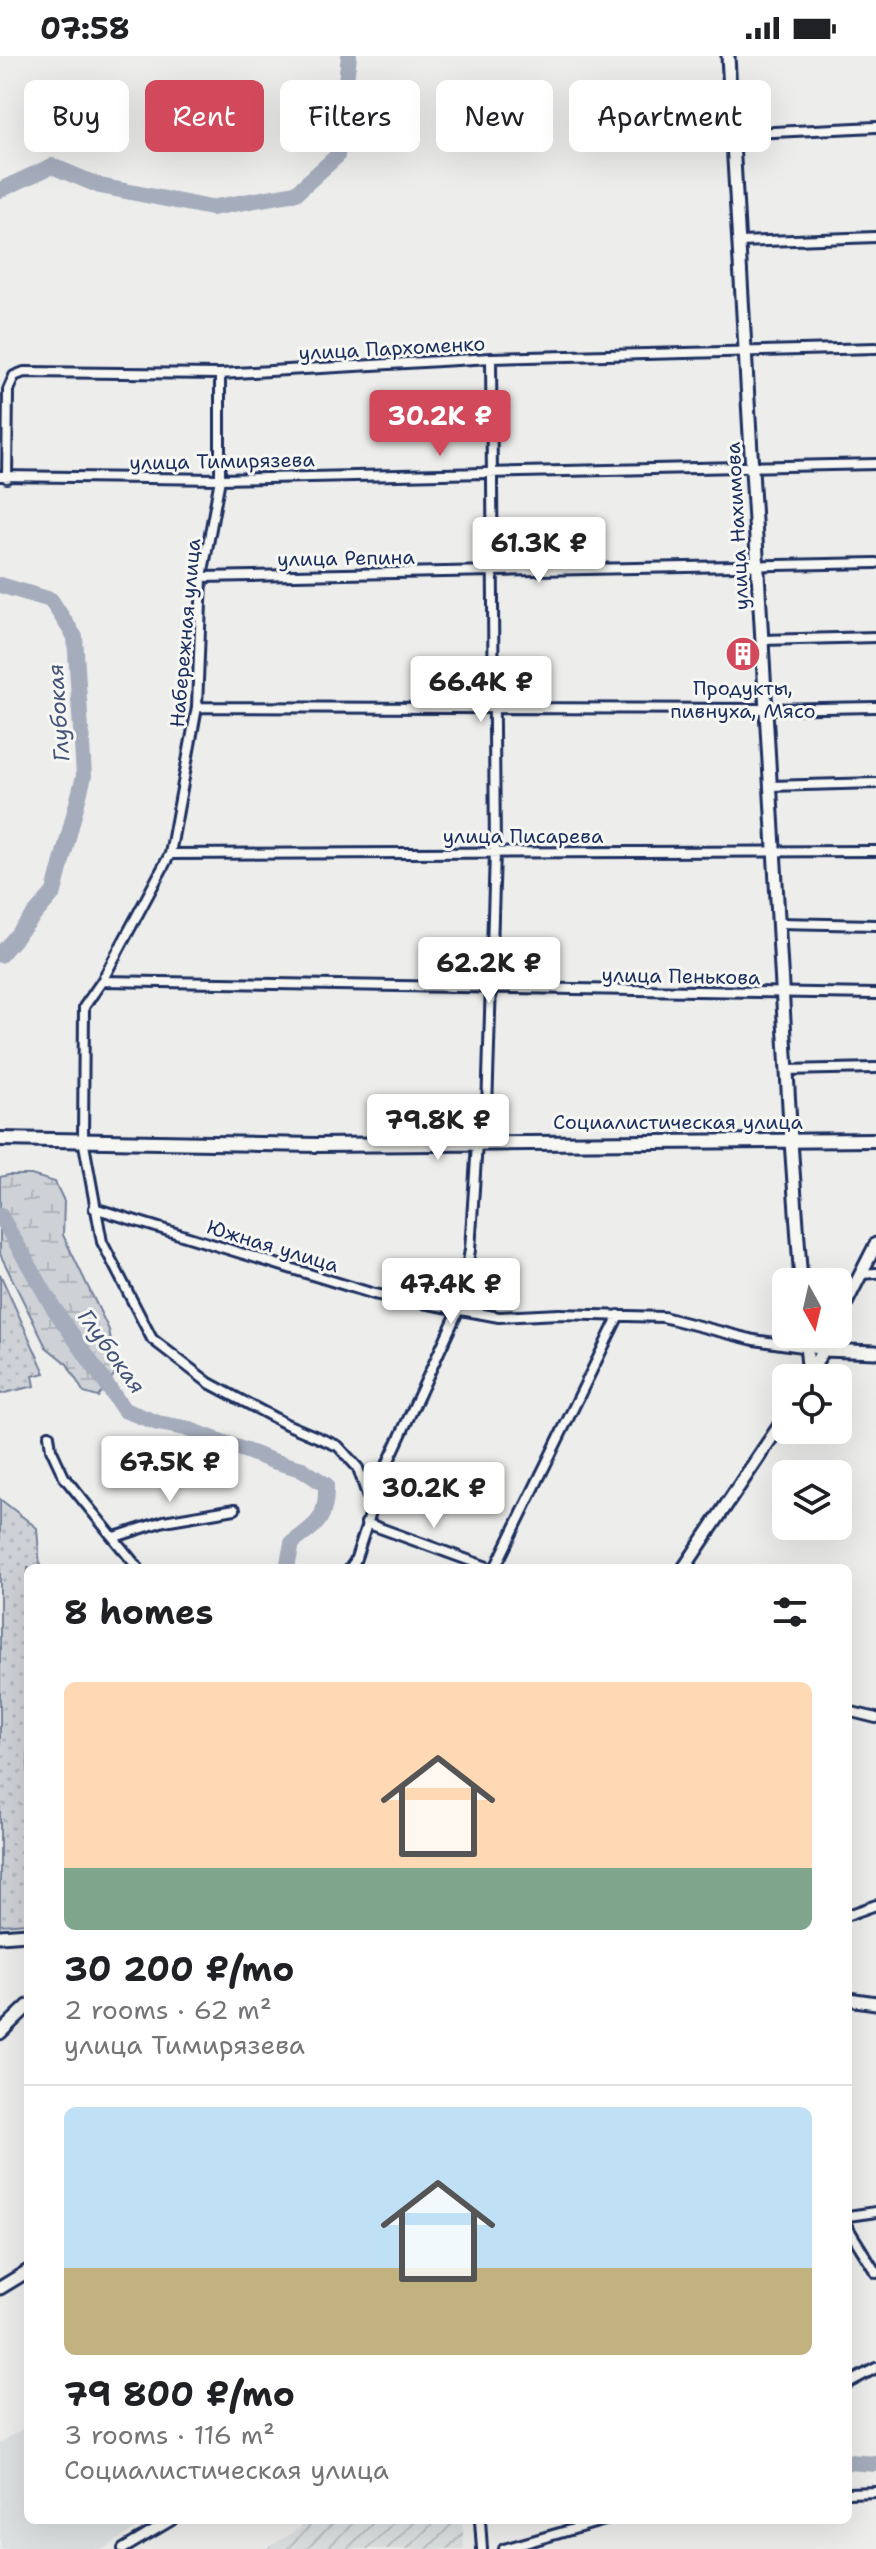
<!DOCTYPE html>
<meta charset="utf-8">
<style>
:root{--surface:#fff;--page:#f2f2f2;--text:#202124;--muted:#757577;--line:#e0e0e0;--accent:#d1495b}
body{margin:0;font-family:"Shantell Sans",sans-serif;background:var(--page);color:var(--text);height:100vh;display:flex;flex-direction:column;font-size:30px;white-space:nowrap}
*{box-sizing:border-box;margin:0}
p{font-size:26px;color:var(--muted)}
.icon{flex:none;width:44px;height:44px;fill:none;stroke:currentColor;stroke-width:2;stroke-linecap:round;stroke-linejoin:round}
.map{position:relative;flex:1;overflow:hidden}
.sheet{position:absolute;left:24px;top:1508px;width:828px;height:960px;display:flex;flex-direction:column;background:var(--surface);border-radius:12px;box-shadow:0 8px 32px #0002}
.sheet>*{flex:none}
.guide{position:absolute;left:24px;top:24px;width:828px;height:72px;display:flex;gap:16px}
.needle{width:52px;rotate:172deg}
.buttons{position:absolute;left:772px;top:1212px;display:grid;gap:16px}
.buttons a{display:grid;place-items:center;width:80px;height:80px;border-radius:12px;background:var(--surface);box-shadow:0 8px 32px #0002;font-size:40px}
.price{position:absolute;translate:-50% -68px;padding:0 18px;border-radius:8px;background:#fff;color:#222;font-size:26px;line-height:52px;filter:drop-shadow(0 2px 4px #0008)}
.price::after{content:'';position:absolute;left:50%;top:48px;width:24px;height:18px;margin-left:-12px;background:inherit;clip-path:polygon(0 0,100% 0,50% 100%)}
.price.on{background:var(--accent);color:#fff}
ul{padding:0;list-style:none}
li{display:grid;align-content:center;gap:16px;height:424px;padding:0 40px}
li+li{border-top:2px solid var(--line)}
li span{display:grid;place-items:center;height:248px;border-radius:12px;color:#555}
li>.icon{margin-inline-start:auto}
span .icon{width:144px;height:144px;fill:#fffc;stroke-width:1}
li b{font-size:34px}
h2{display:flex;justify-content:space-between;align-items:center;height:96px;padding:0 40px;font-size:34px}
.pill{padding:0 28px;border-radius:12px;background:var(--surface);box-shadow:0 8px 32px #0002;font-size:28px;line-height:72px}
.pill.on{background:var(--accent);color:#fff}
.status{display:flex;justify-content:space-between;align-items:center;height:56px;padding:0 40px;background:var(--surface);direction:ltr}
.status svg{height:22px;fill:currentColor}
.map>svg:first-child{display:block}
</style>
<div class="status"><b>07:58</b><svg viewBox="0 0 49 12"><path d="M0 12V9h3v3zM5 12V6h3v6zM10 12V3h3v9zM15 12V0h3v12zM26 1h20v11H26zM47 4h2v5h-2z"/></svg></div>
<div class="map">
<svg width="876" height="2493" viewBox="0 0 876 2493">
<defs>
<pattern id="industrial-furrows" width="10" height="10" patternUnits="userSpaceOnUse" patternTransform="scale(2)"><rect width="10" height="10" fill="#dde0e1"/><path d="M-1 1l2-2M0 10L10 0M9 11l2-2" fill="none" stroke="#bdc0c3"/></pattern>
<pattern id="wetland-marsh" width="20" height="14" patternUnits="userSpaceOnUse" patternTransform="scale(2)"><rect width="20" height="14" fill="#ced2d7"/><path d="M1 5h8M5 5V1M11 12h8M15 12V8" fill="none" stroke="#b0b5bb"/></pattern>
<pattern id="park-dots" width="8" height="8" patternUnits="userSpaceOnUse" patternTransform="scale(2)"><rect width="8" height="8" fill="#ced2d7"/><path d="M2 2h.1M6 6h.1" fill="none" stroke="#b0b5bb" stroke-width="1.8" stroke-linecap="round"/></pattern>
</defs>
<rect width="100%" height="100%" fill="#edeeec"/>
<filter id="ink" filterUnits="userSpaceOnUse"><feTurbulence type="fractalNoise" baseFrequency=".0125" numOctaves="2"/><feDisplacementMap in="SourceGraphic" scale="16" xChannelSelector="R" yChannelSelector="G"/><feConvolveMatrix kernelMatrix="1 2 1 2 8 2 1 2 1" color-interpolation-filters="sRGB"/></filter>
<g filter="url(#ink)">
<path fill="#dde0e1" d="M 28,2369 L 28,2464 L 133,2464 L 138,2472 L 103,2493 L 0,2493 L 0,2387 Z"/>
<path fill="url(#industrial-furrows)" d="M 299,2464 L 462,2464 L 464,2493 L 266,2493 L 301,2471 Z"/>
<path fill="url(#wetland-marsh)" stroke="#74809a" stroke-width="2" d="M 8,1119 L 31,1119 L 55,1126 L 64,1145 L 63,1179 L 109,1274 L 116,1316 L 98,1341 L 84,1337 L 67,1308 L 46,1291 L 0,1198 L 0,1121 Z"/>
<path fill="url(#park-dots)" stroke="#74809a" stroke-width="2" d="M 0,1218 L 45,1317 L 33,1320 L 35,1330 L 0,1338 Z
M 0,1443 L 37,1472 L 40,1512 L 28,1512 L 28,1867 L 0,1869 Z"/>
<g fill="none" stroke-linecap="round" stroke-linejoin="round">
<path stroke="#a5acbc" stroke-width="16" d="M 0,134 L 52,110 L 100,130 L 211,152 L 296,137 L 337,100 L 349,0
M 0,529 L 51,544 L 75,581 L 84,720 L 54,836 L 0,899
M 0,1159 L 53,1251 L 124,1354 L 158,1367 L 185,1372 L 273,1405 L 302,1413 L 326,1429 C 327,1463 318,1468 292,1487 L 287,1512
M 848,2406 L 876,2408"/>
<defs>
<path id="minor" d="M 733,78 L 876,71
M 739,186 L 876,181
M 220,318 L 220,423 L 202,521 L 197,651 L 170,798 L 102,925 L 84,951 L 83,1083 L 102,1186 L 152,1283 L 209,1327 L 286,1368 L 338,1390 L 358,1412 L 371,1451
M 0,420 L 220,423 L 876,408
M 7,422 L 8,334 L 14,320 L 24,316 L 220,318 L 491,302 L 876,292
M 202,521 L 876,507
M 762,584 L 876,581
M 197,651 L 766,653 L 876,651
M 770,730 L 876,727
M 170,798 L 876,795
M 778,867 L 876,869
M 102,925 L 876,938
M 786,1014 L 876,1012
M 486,1087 L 495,796 L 491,302
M 94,1152 L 374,1238 L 499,1261 L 559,1258 L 663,1261 L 754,1284 L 823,1294
M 861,1218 L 876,1217
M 49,1379 L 51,1393 L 64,1421 L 138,1512
M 366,1467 L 490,1512
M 115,1481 L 164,1465 L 235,1453
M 350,1512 L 355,1505 L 385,1413 L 458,1255 L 463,1236 L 470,1194 L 477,1087
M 495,1512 L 619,1259
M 848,1655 L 876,1662
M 848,1859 L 876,1849
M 848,2160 L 876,2156
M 848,2172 L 876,2217
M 848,2327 L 876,2312
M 848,2437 L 876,2436
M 480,2464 L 482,2493
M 123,2493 L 172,2464
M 504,2493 L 605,2464"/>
<path id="tertiary" d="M 728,0 L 791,1085 L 801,1226
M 838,1263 L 876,1188
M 805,1278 L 809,1321
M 823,1294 L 876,1296
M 808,1322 L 831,1278
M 684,1512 L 786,1360
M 0,1880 L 28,1878
M 848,1943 L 876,1947
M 0,1977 L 28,1950
M 0,2232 L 28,2215"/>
<path id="secondary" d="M 0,1083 L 317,1089 L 876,1084"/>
</defs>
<use href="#minor" stroke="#1b2f5e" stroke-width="14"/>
<use href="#tertiary" stroke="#1b2f5e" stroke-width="17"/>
<use href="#secondary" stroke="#1b2f5e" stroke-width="18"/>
<use href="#minor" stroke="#f6f6f2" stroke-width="8"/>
<use href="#tertiary" stroke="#f6f6f2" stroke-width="11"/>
<use href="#secondary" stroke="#f6f6f2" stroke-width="12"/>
</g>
</g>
<defs>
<symbol id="building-disc" viewBox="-11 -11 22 22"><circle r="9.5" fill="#d1495b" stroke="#f6f6f2"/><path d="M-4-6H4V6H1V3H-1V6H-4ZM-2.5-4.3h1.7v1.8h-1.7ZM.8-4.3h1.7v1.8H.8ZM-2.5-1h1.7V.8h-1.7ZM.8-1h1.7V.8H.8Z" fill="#fff"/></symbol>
</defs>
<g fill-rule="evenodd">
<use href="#building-disc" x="723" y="578" width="40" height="40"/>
</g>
<g text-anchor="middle" stroke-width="6" stroke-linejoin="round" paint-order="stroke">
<g font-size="20" fill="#1b2f5e" stroke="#f6f6f2">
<text transform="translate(392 292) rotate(-3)" y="7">улица Пархоменко</text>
<text transform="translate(222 405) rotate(-1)" y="7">улица Тимирязева</text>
<text transform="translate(737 470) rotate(-93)" y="7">улица Нахимова</text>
<text transform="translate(346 502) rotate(-1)" y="7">улица Репина</text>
<text transform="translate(185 577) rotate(-85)" y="7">Набережная улица</text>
<text x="523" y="787">улица Писарева</text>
<text transform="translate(681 920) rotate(1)" y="7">улица Пенькова</text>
<text x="678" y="1073">Социалистическая улица</text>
<text transform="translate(273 1190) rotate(17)" y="7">Южная улица</text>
</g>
<g font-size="20" fill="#1b2f5e" stroke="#f6f6f2">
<text x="743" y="639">Продукты,<tspan x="743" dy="23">пивнуха, Мясо</tspan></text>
</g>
<g font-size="22" font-style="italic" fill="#44547a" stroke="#f6f6f2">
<text transform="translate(58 657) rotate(-94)" y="8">Глубокая</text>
<text transform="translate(112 1295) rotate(54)" y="8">Глубокая</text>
</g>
</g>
</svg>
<div class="buttons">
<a><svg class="needle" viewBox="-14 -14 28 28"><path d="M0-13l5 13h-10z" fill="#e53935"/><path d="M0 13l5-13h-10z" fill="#757577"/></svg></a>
<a><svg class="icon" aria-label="locate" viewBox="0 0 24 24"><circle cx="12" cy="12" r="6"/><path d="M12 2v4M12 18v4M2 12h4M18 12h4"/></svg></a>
<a><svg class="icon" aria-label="layers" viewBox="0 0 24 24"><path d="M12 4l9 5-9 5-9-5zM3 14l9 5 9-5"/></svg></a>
</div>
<b class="price on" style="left:440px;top:402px">30.2K ₽</b>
<b class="price" style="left:539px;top:529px">61.3K ₽</b>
<b class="price" style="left:481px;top:668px">66.4K ₽</b>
<b class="price" style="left:489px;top:949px">62.2K ₽</b>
<b class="price" style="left:438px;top:1106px">79.8K ₽</b>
<b class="price" style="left:451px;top:1270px">47.4K ₽</b>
<b class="price" style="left:170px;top:1448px">67.5K ₽</b>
<b class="price" style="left:434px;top:1474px">30.2K ₽</b>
<div class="guide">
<a class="pill">Buy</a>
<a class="pill on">Rent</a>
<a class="pill">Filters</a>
<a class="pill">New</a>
<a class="pill">Apartment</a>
</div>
<section class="sheet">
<h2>8 homes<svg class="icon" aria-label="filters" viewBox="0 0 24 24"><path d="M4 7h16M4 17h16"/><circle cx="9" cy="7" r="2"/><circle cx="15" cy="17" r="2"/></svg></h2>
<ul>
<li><span style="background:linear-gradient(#ffd9b3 75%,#7fa58c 0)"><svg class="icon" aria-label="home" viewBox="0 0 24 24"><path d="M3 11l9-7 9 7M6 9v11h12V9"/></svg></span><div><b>30 200 ₽/mo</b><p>2 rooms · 62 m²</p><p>улица Тимирязева</p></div></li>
<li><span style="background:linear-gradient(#bfe0f5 65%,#c2b280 0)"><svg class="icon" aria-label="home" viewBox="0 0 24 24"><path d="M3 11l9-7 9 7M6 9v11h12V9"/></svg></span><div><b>79 800 ₽/mo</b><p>3 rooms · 116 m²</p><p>Социалистическая улица</p></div></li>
</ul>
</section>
</div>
